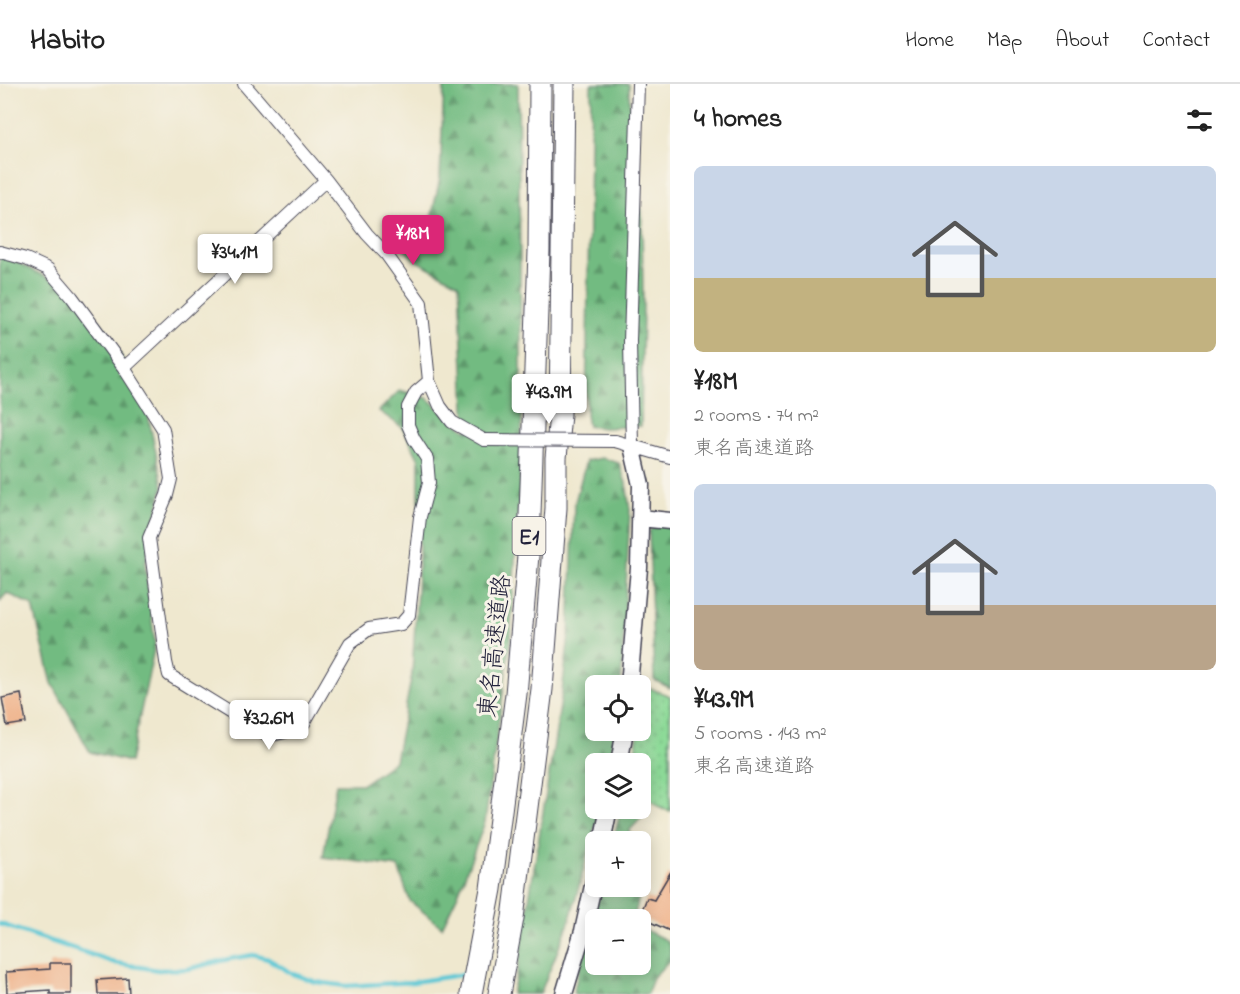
<!DOCTYPE html>
<meta charset="utf-8">
<style>
:root{--surface:#fff;--page:#f2f2f2;--text:#222;--muted:#767676;--line:#e0e0e0;--accent:#db2777}
body{margin:0;font-family:"Indie Flower","Klee One",sans-serif;background:var(--page);color:var(--text);height:100vh;display:flex;flex-direction:column;font-size:22px;white-space:nowrap}
*{box-sizing:border-box;margin:0}
p{font-size:20px;color:var(--muted)}
.icon{flex:none;width:33px;height:33px;fill:none;stroke:currentColor;stroke-width:2;stroke-linecap:round;stroke-linejoin:round}
.map{position:relative;flex:1;overflow:hidden}
.sheet{display:flex;flex-direction:column;background:var(--surface);width:570px}
.sheet>*{flex:none}
.controls{position:absolute;left:585px;top:591px;display:grid;gap:12px}
.controls a{display:grid;place-items:center;width:66px;height:66px;border-radius:9px;background:var(--surface);box-shadow:0 3px 15px #0003;font-size:30px}
.price{position:absolute;translate:-50% -51px;padding:0 14px;border-radius:6px;background:#fff;color:#222;font-size:20px;line-height:39px;filter:drop-shadow(0 2px 3px #0008)}
.price::after{content:'';position:absolute;left:50%;top:36px;width:18px;height:14px;margin-left:-9px;background:inherit;clip-path:polygon(0 0,100% 0,50% 100%)}
.price.active{background:var(--accent);color:#fff}
ul{padding:0;list-style:none}
li{display:grid;align-content:center;gap:12px;height:318px;padding:0 24px}
li span{display:grid;place-items:center;height:186px;border-radius:9px;color:#555}
li>.icon{margin-inline-start:auto}
span .icon{width:108px;height:108px;fill:#fffc;stroke-width:1}
li b{font-size:26px}
h2{display:flex;justify-content:space-between;align-items:center;height:72px;padding:0 24px;font-size:26px}
header{display:flex;align-items:center;gap:36px;box-sizing:border-box;height:84px;padding:0 30px;background:var(--surface);border-bottom:2px solid var(--line)}
header strong{font-size:28px}
nav{display:flex;gap:33px;margin-inline-start:auto;font-size:21px}
main{display:flex;flex:1;min-height:0}
.map>svg:first-child{display:block}
</style>
<header>
<strong>Habito</strong>
<nav><a>Home</a><a>Map</a><a>About</a><a>Contact</a></nav>
</header>
<main>
<div class="map">
<svg width="670" height="910" viewBox="0 0 670 910">
<defs>
<pattern id="grass-dots" width="8" height="8" patternUnits="userSpaceOnUse" patternTransform="scale(1.5)"><rect width="8" height="8" fill="#8edb99"/><path d="M2 2h.1M6 6h.1" fill="none" stroke="#7abc85" stroke-width="1.8" stroke-linecap="round"/></pattern>
<pattern id="forest-firs" width="22" height="20" patternUnits="userSpaceOnUse" patternTransform="scale(1.5)"><rect width="22" height="20" fill="#72bb81"/><path d="M5 1l3.5 6h-7zM16 11l3.5 6h-7z" fill="#5d986b"/></pattern>
</defs>
<rect width="100%" height="100%" fill="#f7f3e8"/>
<filter id="ink" filterUnits="userSpaceOnUse"><feTurbulence type="fractalNoise" baseFrequency=".0167" numOctaves="2"/><feDisplacementMap in="SourceGraphic" scale="12" xChannelSelector="R" yChannelSelector="G"/><feConvolveMatrix kernelMatrix="1 2 1 2 8 2 1 2 1" color-interpolation-filters="sRGB"/></filter>
<filter id="wash" filterUnits="userSpaceOnUse"><feTurbulence type="fractalNoise" baseFrequency=".008" numOctaves="4" result="noise"/><feDisplacementMap in="SourceGraphic" scale="24" xChannelSelector="R" yChannelSelector="G"/><feGaussianBlur stdDeviation="1.35" result="paint"/><feColorMatrix in="noise" values="0 0 0 0 0 0 0 0 0 0 0 0 0 0 0 0 0 1.4 0 .05"/><feComposite in="paint" operator="in"/></filter>
<g filter="url(#wash)">
<rect width="100%" height="100%" fill="#efe8cf"/>
<path fill="url(#grass-dots)" stroke="#587e6a" stroke-width="1.5" d="M 646,603 L 670,612 L 670,727 L 658,722 L 641,708 L 640,680 L 633,679 L 639,647 L 640,646 L 641,635 Z"/>
<path fill="url(#forest-firs)" stroke="#4a6e5e" stroke-width="1.5" d="M 444,0 L 518,0 L 522,364 L 510,558 L 485,738 L 458,810 L 442,843 L 410,817 L 398,783 L 323,773 L 336,700 L 363,700 L 395,677 L 412,591 L 419,473 L 419,376 L 403,344 L 379,327 L 400,306 L 427,314 L 448,333 L 469,348 L 465,325 L 459,200 L 415,176 L 394,155 L 431,135 L 440,94 Z
M 591,0 L 629,0 L 631,65 L 642,129 L 643,219 L 641,342 L 605,344 L 588,342 L 586,331 Z
M 0,170 L 75,207 L 108,248 L 145,316 L 163,402 L 145,481 L 155,561 L 130,678 L 90,668 L 52,599 L 33,522 L 7,509 L 0,517 Z
M 602,374 L 619,379 L 626,399 L 630,426 L 621,601 L 596,602 L 596,646 L 614,647 L 609,679 L 596,680 L 596,724 L 600,725 L 569,839 L 540,910 L 512,910 L 518,884 L 561,616 L 569,551 L 574,422 L 586,377 Z
M 658,440 L 670,441 L 670,604 L 654,596 L 649,447 Z
M 641,721 L 648,727 L 629,747 L 633,757 L 613,757 L 621,725 L 640,724 Z
M 641,777 C 646,793 639,813 635,829 L 639,835 L 596,836 L 596,880 L 640,880 L 641,838 L 645,846 L 666,856 L 670,863 L 670,877 L 654,892 L 647,910 L 576,910 L 573,909 L 601,803 L 640,802 Z"/>
<g fill="none" stroke-linecap="round" stroke-linejoin="round">
<path stroke="#5cc8d5" stroke-width="4.5" d="M 0,840 L 116,879 L 158,886 L 188,885 L 229,875 L 253,871 L 268,875 L 293,890 L 316,898 L 346,902 L 413,898 L 466,890"/>
</g>
<g id="blocks">
<path fill="#efb087" d="M 21,610 L 26,639 L 7,642 L 2,614 Z
M 670,789 L 670,847 L 639,833 L 647,814 L 654,816 Z
M 50,879 L 71,879 L 71,910 L 50,910 L 50,906 L 7,909 L 6,888 L 50,885 Z
M 128,894 L 129,910 L 98,910 L 97,896 Z"/>
</g>
</g>
<g filter="url(#ink)">
<use href="#blocks" fill-opacity="0" stroke="#414051" stroke-width="1.5"/>
<g fill="none" stroke-linecap="round" stroke-linejoin="round">
<defs>
<path id="street" d="M 244,0 L 326,96 L 367,150 L 386,170 L 421,219 L 429,297 L 440,322 L 452,338 L 484,356
M 0,168 L 26,175 L 48,185 L 72,213 L 124,284 L 163,345 L 171,395 L 167,411 L 149,454 L 166,578 L 169,591 L 268,652 L 285,648 L 304,639 L 350,559 L 369,545 L 401,540 L 409,531 L 420,433 L 429,399 L 427,375 L 414,355 L 408,341 L 408,323 L 416,308 L 429,297
M 124,284 L 326,96
M 615,357 L 670,373
M 632,362 L 630,257 L 638,0"/>
<path id="secondary" d="M 640,434 L 670,437
M 629,602 L 639,484 L 641,401 L 632,362
M 619,680 L 625,646
M 602,758 L 609,724
M 564,910 L 583,847 L 596,788"/>
<path id="highway" d="M 471,910 L 491,805 L 516,610 L 529,460 L 539,167 L 540,0
M 499,910 L 513,834 L 542,605 L 556,424 L 556,374 L 560,330 L 564,0"/>
</defs>
<use href="#street" stroke="#414051" stroke-width="14"/>
<use href="#secondary" stroke="#414051" stroke-width="19"/>
<use href="#highway" stroke="#414051" stroke-width="23"/>
<use href="#street" stroke="#fff" stroke-width="12"/>
<use href="#secondary" stroke="#fff" stroke-width="16"/>
<use href="#highway" stroke="#fff" stroke-width="21"/>
<defs>
<path id="street-bridge" d="M 484,356 L 615,357"/>
</defs>
<use href="#street-bridge" stroke="#414051" stroke-width="14" stroke-linecap="butt"/>
<use href="#street-bridge" stroke="#fff" stroke-width="12"/>
</g>
</g>
<g text-anchor="middle" stroke-width="6" stroke-linejoin="round" paint-order="stroke">
<rect fill="#f7f3e8" stroke="#62616f" stroke-width="1.5" x="512.5" y="433" width="33" height="38" rx="4.5"/>
<g font-size="22" font-weight="bold" fill="#22223b">
<text x="529" y="460">E1</text>
</g>
<g font-size="24" fill="#22223b" stroke="#f7f3e8">
<text transform="translate(494 562) rotate(-84)" y="8">東名高速道路</text>
</g>
</g>
</svg>
<div class="controls">
<a><svg class="icon" aria-label="locate" viewBox="0 0 24 24"><circle cx="12" cy="12" r="6"/><path d="M12 2v4M12 18v4M2 12h4M18 12h4"/></svg></a>
<a><svg class="icon" aria-label="layers" viewBox="0 0 24 24"><path d="M12 4l9 5-9 5-9-5zM3 14l9 5 9-5"/></svg></a>
<a>+</a>
<a>−</a>
</div>
<b class="price active" style="left:413px;top:182px">¥18M</b>
<b class="price" style="left:235px;top:201px">¥34.1M</b>
<b class="price" style="left:549px;top:341px">¥43.9M</b>
<b class="price" style="left:269px;top:667px">¥32.6M</b>
</div>
<section class="sheet">
<h2>4 homes<svg class="icon" aria-label="filters" viewBox="0 0 24 24"><path d="M4 7h16M4 17h16"/><circle cx="9" cy="7" r="2"/><circle cx="15" cy="17" r="2"/></svg></h2>
<ul>
<li><span style="background:linear-gradient(#c9d6e8 60%,#c2b280 0)"><svg class="icon" aria-label="home" viewBox="0 0 24 24"><path d="M3 11l9-7 9 7M6 9v11h12V9"/></svg></span><div><b>¥18M</b><p>2 rooms · 74 m²</p><p>東名高速道路</p></div></li>
<li><span style="background:linear-gradient(#c9d6e8 65%,#b9a48a 0)"><svg class="icon" aria-label="home" viewBox="0 0 24 24"><path d="M3 11l9-7 9 7M6 9v11h12V9"/></svg></span><div><b>¥43.9M</b><p>5 rooms · 143 m²</p><p>東名高速道路</p></div></li>
</ul>
</section>
</main>
